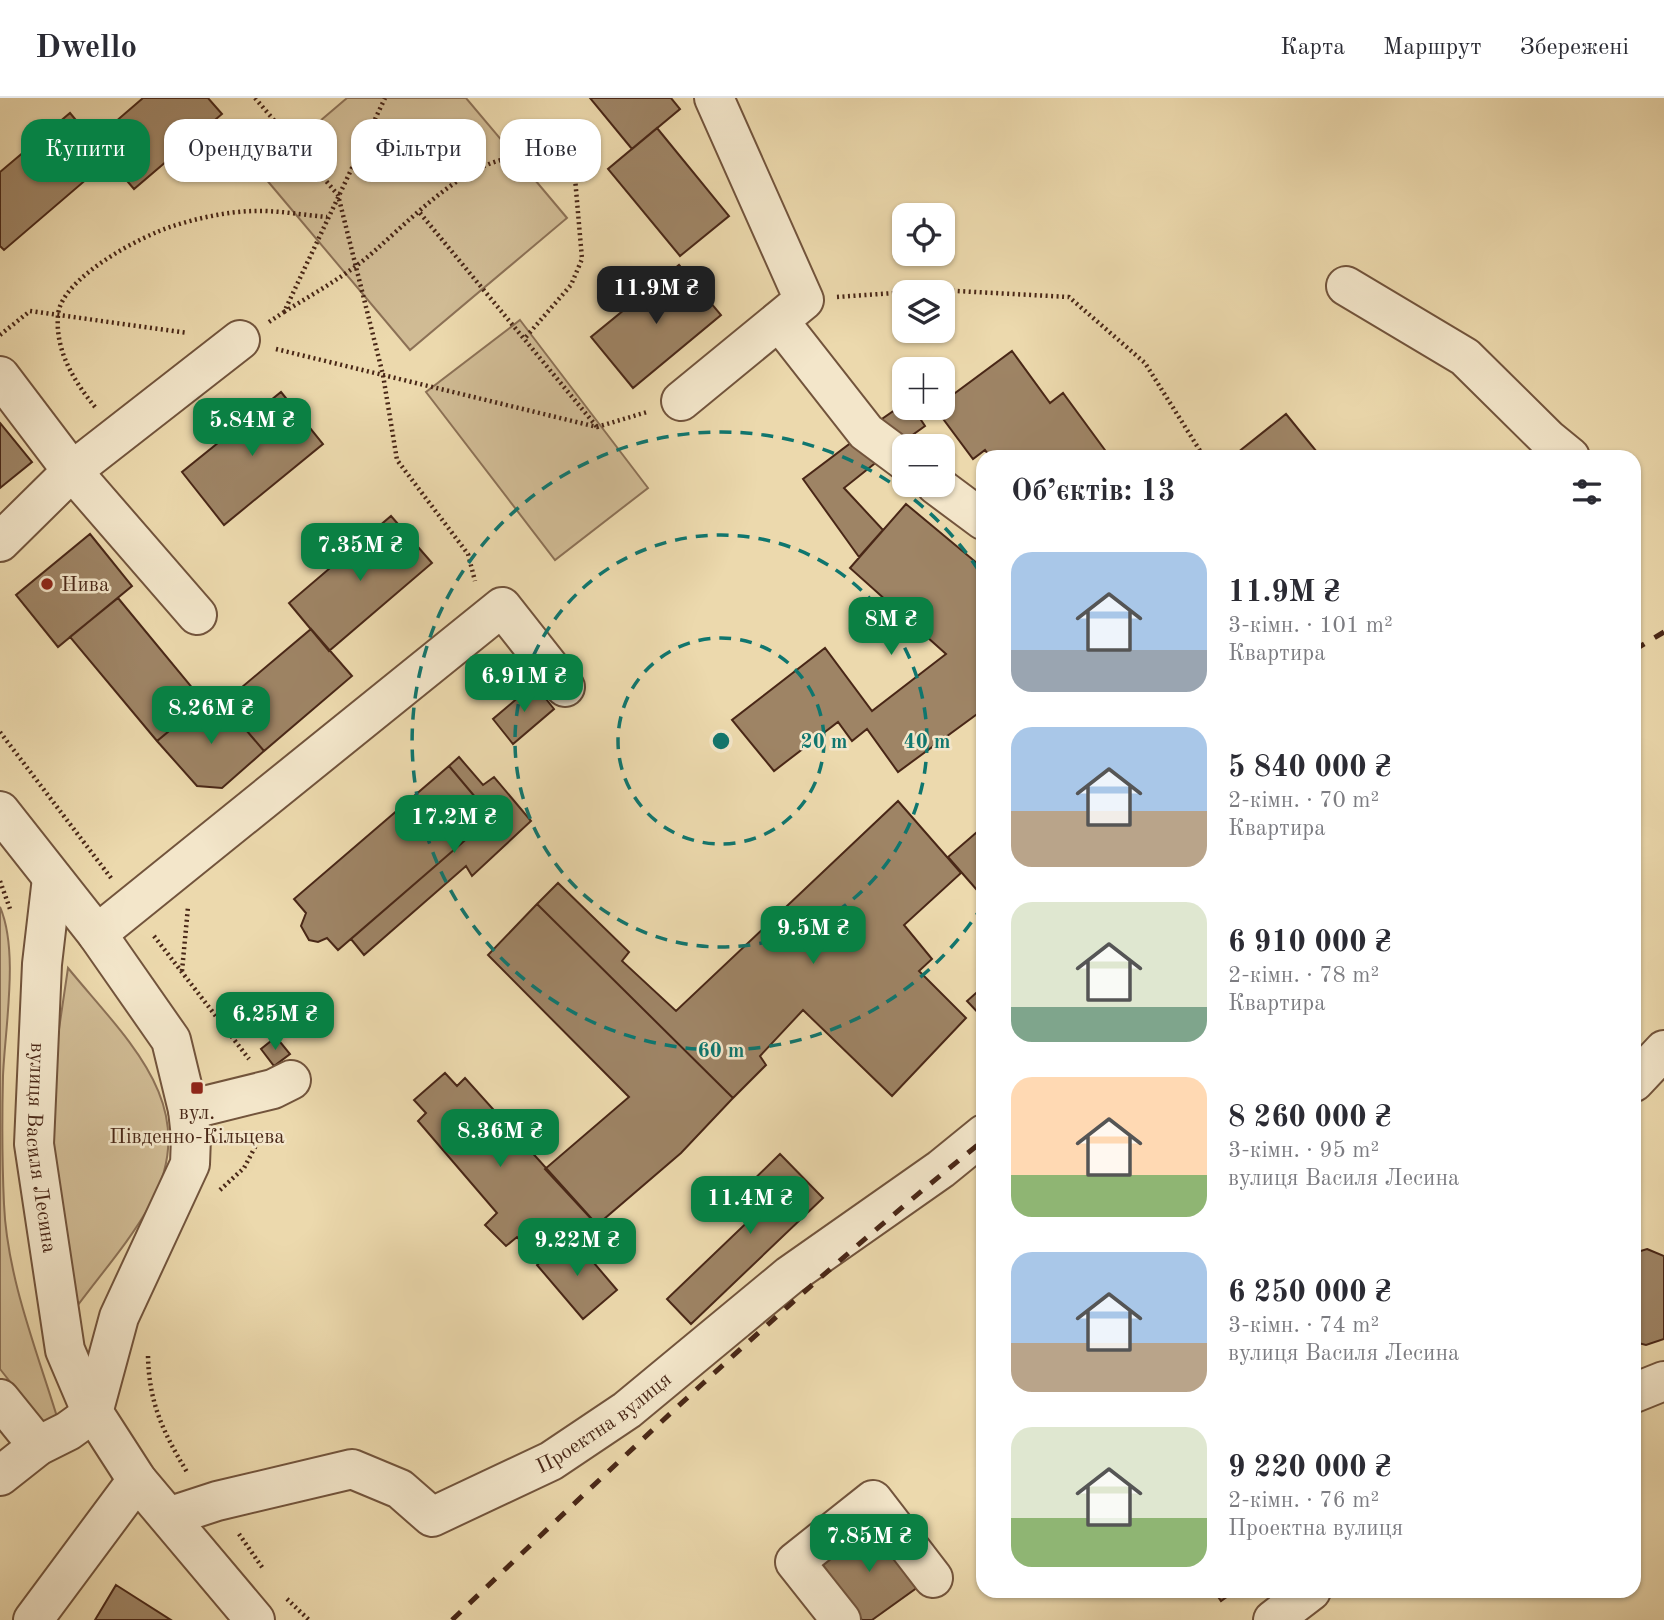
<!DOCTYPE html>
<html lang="uk">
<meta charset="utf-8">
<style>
:root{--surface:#fff;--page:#f7f7f7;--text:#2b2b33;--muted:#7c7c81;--line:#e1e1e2;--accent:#0b8043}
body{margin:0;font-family:"Old Standard TT",serif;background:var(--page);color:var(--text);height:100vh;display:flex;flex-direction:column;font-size:26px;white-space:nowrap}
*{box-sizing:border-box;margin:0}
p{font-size:23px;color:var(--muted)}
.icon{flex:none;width:38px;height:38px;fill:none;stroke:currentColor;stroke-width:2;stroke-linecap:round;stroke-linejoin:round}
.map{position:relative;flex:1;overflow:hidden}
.drawer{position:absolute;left:976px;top:352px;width:665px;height:1148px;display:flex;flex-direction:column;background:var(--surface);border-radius:21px;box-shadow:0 2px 5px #0004}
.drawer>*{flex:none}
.banner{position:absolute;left:21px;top:21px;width:665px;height:63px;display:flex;gap:14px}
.tools{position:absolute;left:892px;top:105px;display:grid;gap:14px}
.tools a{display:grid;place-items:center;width:63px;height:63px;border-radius:14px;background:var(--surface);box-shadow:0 2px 5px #0004;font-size:35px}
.price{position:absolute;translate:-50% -60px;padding:0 16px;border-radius:14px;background:var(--accent);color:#fff;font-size:23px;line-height:46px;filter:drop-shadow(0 2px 4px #0008)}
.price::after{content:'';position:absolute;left:50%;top:42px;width:21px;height:16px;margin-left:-10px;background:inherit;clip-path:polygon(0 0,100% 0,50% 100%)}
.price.selected{background:#222;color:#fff}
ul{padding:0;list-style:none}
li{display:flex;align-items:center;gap:21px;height:175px;padding:0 35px}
li span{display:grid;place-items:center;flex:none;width:196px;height:140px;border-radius:21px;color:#555}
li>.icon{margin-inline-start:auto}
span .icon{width:84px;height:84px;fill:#fffc;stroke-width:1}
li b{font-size:30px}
h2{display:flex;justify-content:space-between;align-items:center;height:84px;padding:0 35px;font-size:30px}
.tag{padding:0 24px;border-radius:21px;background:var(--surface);box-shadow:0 2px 5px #0004;font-size:24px;line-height:63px}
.tag.selected{background:var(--accent);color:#fff}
header{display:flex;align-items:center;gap:42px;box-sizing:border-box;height:98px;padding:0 35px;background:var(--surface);border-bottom:2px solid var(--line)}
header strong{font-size:33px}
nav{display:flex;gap:38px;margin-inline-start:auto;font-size:24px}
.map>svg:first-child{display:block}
</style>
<header>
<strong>Dwello</strong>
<nav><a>Карта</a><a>Маршрут</a><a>Збережені</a></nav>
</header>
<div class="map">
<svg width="1664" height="1522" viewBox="0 0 1664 1522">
<rect width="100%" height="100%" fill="#ecd9ad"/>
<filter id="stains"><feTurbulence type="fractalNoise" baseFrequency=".00286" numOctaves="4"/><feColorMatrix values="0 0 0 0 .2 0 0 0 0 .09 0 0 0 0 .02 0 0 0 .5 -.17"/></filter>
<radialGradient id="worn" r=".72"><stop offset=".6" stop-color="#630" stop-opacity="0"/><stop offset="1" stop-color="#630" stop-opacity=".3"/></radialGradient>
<path fill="#d0bb94" stroke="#8c7156" stroke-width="2" d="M 347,0 L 466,0 L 567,120 L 410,252 L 260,74 Z
M 520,222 L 648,390 L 555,462 L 426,294 Z
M 0,809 C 19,853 5,929 3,978 C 2,1020 2,1063 4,1106 C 7,1179 37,1253 58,1322 L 45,1328 L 0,1271 Z
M 68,870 C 126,941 205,1009 150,1107 C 130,1143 100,1177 75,1211 L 54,1063 L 54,965 Z"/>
<path fill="#9e8465" stroke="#492717" stroke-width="2" d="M 143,0 L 208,0 L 222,16 L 134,91 L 93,43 Z
M 590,0 L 671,0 L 680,11 L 632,51 Z
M 70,15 L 109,62 L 4,152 L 0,148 L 0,74 Z
M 657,30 L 729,118 L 680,158 L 608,71 Z
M 679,167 L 721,217 L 633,290 L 591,239 Z
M 1012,253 L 1050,305 L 1063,295 L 1110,359 L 990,359 L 985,352 L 973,361 L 935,310 L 943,310 L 943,304 Z
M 281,294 L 323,346 L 224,427 L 182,374 Z
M 905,305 L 905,310 L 913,310 L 925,328 L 897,348 L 879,323 Z
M 1286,316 L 1321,359 L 1232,359 Z
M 0,325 L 32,364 L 0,390 Z
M 860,338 L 879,362 L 844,390 L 883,432 L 859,459 L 803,381 Z
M 906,406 L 984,471 L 984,611 L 898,674 L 867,631 L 852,643 L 838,624 L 774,673 L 732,622 L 825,550 L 872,613 L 946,556 L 850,470 Z
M 391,418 L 432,465 L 329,553 L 289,505 Z
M 90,436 L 132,488 L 58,549 L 16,497 Z
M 118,500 L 204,604 L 157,643 L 70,539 Z
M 311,531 L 352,578 L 264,653 L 223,605 Z
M 534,586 L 554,611 L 513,646 L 493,621 Z
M 204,604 L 223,605 L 264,653 L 222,690 L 197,688 L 157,643 Z
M 459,659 L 483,687 L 494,679 L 531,723 L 472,778 L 466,768 L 364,857 L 351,841 L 492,719 L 449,668 Z
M 449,668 L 492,719 L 338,852 L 327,840 L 318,844 L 309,842 L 301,828 L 306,815 L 294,801 Z
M 898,703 L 961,775 L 904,827 L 932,861 L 919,873 L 966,920 L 892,998 L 803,912 L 760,958 L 766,967 L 733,1000 L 537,806 L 558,785 L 629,854 L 622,863 L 676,913 Z
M 984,728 L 984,800 L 948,759 Z
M 537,806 L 733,1000 L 681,1055 L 597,1127 L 545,1071 L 629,999 L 488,857 Z
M 984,888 L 984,921 L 967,903 Z
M 276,939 L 290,956 L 274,968 L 261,951 Z
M 445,975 L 457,988 L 465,980 L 591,1120 L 540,1164 L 517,1139 L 506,1148 L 485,1127 L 497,1115 L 418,1023 L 426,1015 L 414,1002 Z
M 780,1056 L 823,1100 L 691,1226 L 667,1201 L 760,1112 L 742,1093 Z
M 571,1138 L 617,1192 L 583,1221 L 537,1167 Z
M 1647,1151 L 1664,1158 L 1664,1241 L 1646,1247 L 1634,1244 L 1634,1155 Z
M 872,1425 L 918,1489 L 872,1522 L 862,1522 L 820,1463 Z
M 116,1487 L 171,1522 L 95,1522 Z
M 1214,1493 L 1235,1493 L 1221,1503 Z"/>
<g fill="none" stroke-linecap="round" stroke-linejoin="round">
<defs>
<g id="minor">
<path d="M 1346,188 L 1465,259 L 1548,341 L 1570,359"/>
<path d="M 779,223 L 866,334 L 905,363"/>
<path d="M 0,278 L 72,373 L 197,517"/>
<path d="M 681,303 L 804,202 L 714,0"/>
<path d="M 936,387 L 983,422"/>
<path d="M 0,444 L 72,373 L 240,242"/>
<path d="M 0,713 L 97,836 L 171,942 L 188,1012 L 191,1039 L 190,1066 L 119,1219 L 93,1315"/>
<path id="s1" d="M 52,780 L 42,866 L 34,1046 L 65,1252 L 88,1306 L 137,1382 L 255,1522"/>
<path d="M 97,836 L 502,509 L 565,589"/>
<path d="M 1634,984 L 1664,952"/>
<path d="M 188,1012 L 273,991 L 291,982"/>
<path d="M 1634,1295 L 1664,1283"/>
<path d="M 0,1301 L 38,1348"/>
<path d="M 0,1378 L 38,1348 L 68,1333 L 93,1315"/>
<path id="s2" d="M 171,1418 L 217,1403 L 352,1371 L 400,1391 L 432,1419 L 551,1363 L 627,1312 L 790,1177 L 941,1071 L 984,1036"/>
<path d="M 33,1522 L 137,1382"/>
<path d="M 841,1522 L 795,1464 L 873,1402 L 933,1480"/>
<path d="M 1273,1522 L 1311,1493"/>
</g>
</defs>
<use href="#minor" stroke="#72543c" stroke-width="42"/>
<path stroke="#492717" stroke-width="4.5" stroke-dasharray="2 3.5" stroke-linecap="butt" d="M 255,0 L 338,97 L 383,277 L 397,362 L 468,456 L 475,483
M 420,115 L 597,329
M 837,199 L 938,192 L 1069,199 L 1145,265 L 1204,359
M 284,214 C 308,199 333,185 356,168 C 405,132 480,36 548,64 C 558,68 569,71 575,80 L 582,161 L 571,187 L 525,240
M 269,224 L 284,214 L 385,0
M 0,237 L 30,213 L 188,235
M 276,251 L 597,329 L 647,314
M 95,309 C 74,283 55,253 58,217 C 61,180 141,138 173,128 C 198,120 226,114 252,113 C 276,112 303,117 327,119
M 0,634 L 111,780
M 0,783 L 10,811
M 154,838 L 249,961
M 182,873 L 188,809
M 220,1092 L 244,1070 L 264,1032
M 148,1258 C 149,1305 163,1334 187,1374
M 239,1436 L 264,1472
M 287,1501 L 309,1522"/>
<use href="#minor" stroke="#f3e6ca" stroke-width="38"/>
<path stroke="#492717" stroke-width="5" stroke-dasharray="12 12" stroke-linecap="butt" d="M 1634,552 L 1664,534
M 452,1522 C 625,1357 797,1192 984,1042"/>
</g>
<g fill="none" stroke="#0f766e" stroke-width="3.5" stroke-dasharray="12 9">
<circle cx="721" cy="643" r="103"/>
<circle cx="721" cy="643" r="206"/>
<path d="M983 807A309 309 0 1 1 983 479"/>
</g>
<g fill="#8f2418" stroke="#f3e6ca" stroke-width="2.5">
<circle cx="47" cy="486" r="7"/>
<rect x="190" y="983" width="14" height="14" rx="3.5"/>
</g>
<g text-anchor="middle" stroke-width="5" stroke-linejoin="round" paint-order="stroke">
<g font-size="21" fill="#492717" stroke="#f3e6ca" text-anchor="start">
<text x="61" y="493">Нива</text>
<text x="197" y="1021" text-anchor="middle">вул.<tspan x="197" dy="24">Південно-Кільцева</tspan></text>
</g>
<g font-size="21" fill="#492717" stroke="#f3e6ca">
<text dy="7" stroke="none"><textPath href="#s1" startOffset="271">вулиця Василя Лесина</textPath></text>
<text dy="7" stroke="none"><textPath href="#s2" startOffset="478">Проектна вулиця</textPath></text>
</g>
</g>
<circle cx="721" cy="643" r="10" fill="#0f766e" stroke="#f3e6ca" stroke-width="3.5"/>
<g font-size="21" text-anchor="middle" font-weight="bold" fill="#0f766e" stroke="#f3e6ca" stroke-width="5" stroke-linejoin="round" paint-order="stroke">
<text x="824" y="650">20 m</text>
<text x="927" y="650">40 m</text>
<text x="721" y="959">60 m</text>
</g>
<rect width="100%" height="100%" filter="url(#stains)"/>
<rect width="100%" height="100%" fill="url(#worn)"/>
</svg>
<div class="tools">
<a><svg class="icon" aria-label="locate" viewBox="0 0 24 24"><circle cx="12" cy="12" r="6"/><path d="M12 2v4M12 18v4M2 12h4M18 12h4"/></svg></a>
<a><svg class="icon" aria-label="layers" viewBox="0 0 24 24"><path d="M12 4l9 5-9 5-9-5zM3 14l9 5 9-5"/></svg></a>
<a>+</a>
<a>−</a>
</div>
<b class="price selected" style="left:656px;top:228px">11.9M ₴</b>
<b class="price" style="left:252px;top:360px">5.84M ₴</b>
<b class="price" style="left:360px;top:485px">7.35M ₴</b>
<b class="price" style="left:891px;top:559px">8M ₴</b>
<b class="price" style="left:524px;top:616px">6.91M ₴</b>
<b class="price" style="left:211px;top:648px">8.26M ₴</b>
<b class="price" style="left:454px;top:757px">17.2M ₴</b>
<b class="price" style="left:813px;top:868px">9.5M ₴</b>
<b class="price" style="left:275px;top:954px">6.25M ₴</b>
<b class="price" style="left:500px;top:1071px">8.36M ₴</b>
<b class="price" style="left:750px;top:1138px">11.4M ₴</b>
<b class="price" style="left:577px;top:1180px">9.22M ₴</b>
<b class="price" style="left:869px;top:1476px">7.85M ₴</b>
<div class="banner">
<a class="tag selected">Купити</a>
<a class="tag">Орендувати</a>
<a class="tag">Фільтри</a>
<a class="tag">Нове</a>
</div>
<section class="drawer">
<h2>Об’єктів: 13<svg class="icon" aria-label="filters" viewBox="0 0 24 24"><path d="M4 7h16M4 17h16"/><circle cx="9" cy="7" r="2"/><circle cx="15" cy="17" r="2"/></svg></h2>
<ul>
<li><span style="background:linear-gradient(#a9c7e8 70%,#9aa5b1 0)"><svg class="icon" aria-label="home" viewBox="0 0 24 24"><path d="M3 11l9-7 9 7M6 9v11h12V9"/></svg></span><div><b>11.9M ₴</b><p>3-кімн. · 101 m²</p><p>Квартира</p></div></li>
<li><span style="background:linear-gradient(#a9c7e8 60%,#b9a48a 0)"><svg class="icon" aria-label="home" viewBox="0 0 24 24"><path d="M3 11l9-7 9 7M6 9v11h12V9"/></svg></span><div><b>5 840 000 ₴</b><p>2-кімн. · 70 m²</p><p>Квартира</p></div></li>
<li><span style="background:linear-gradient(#dfe7d0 75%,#7fa58c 0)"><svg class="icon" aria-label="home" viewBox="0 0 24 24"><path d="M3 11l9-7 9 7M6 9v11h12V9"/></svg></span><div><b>6 910 000 ₴</b><p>2-кімн. · 78 m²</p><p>Квартира</p></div></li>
<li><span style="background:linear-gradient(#ffd9b3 70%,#8fb573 0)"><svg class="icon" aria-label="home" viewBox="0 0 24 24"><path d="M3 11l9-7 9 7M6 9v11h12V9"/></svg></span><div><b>8 260 000 ₴</b><p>3-кімн. · 95 m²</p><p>вулиця Василя Лесина</p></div></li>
<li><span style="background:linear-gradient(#a9c7e8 65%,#b9a48a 0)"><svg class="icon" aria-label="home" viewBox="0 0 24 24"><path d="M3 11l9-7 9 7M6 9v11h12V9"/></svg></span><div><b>6 250 000 ₴</b><p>3-кімн. · 74 m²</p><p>вулиця Василя Лесина</p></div></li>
<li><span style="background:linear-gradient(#dfe7d0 65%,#8fb573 0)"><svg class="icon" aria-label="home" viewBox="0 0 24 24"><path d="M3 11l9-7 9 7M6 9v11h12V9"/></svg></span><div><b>9 220 000 ₴</b><p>2-кімн. · 76 m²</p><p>Проектна вулиця</p></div></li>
</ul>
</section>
</div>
